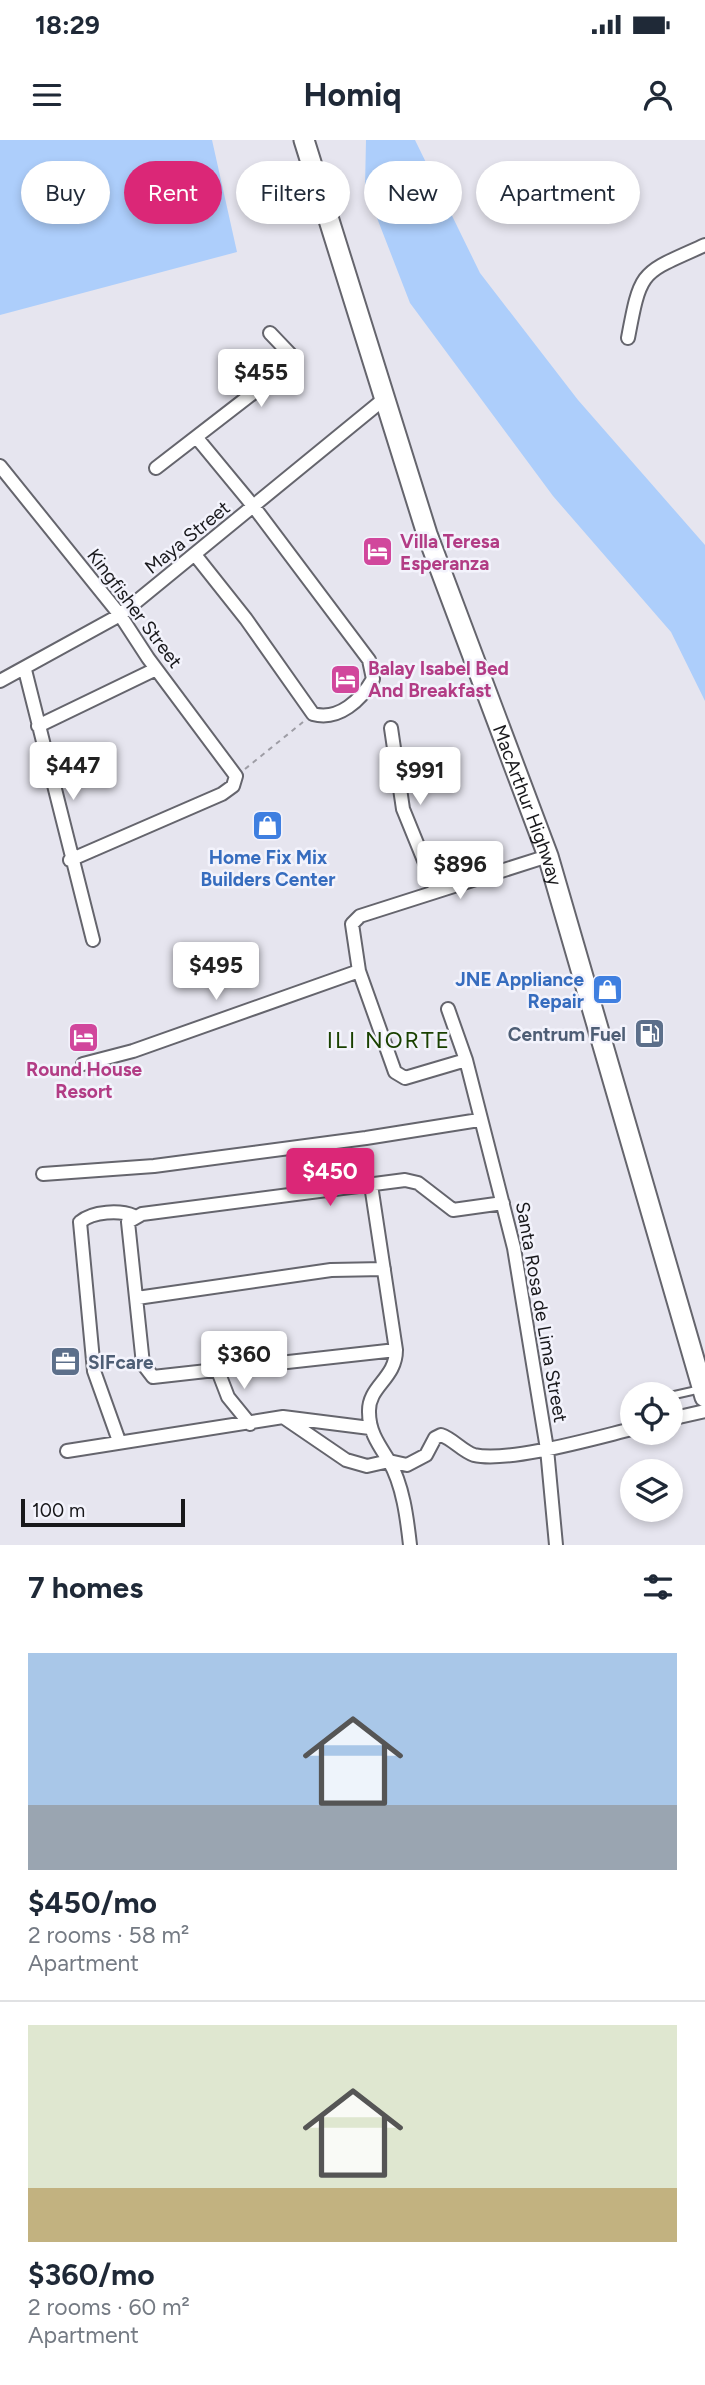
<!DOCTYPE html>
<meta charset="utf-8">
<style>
:root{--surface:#fff;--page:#f6f6f7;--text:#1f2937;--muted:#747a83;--line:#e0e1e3;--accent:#db2777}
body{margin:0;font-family:Figtree,sans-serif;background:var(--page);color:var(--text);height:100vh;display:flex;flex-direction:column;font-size:26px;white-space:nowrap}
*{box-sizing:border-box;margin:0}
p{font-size:23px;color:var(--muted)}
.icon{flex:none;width:38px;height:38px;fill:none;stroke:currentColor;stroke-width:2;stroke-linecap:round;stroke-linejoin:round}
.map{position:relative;height:1405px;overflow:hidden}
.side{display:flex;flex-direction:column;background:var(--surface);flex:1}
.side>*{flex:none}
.hud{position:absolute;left:21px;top:21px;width:663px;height:63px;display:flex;gap:14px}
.buttons{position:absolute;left:620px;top:1242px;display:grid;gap:14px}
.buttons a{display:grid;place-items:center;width:63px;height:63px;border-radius:50%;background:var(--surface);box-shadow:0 4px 10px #0003;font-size:35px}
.scale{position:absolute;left:21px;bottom:18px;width:164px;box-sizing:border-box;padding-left:7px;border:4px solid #18181b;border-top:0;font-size:19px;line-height:24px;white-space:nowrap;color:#18181b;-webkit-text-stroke:5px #f3f3fc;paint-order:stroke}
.price{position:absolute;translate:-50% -60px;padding:0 16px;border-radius:7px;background:#fff;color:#222;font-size:23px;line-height:46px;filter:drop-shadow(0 2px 4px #0008)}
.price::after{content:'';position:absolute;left:50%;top:42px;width:21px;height:16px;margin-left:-10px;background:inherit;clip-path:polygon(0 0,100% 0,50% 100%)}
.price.active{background:var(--accent);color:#fff}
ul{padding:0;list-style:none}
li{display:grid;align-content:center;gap:14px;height:371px;padding:0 28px}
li+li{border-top:2px solid var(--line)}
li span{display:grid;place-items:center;height:217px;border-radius:0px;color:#555}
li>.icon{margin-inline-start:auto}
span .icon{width:126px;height:126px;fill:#fffc;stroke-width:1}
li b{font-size:30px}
h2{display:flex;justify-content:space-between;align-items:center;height:84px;padding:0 28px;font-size:30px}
.tag{padding:0 24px;border-radius:32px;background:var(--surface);box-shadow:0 4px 10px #0003;font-size:24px;line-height:63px}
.tag.active{background:var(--accent);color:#fff}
.status{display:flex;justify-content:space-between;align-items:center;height:49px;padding:0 35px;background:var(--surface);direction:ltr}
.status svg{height:19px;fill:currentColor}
header{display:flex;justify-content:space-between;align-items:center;height:91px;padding:0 28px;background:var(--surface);font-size:32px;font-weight:700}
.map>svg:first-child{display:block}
</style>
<div class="status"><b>18:29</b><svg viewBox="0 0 49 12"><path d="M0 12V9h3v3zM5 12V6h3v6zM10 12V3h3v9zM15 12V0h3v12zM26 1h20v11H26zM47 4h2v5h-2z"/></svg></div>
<header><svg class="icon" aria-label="menu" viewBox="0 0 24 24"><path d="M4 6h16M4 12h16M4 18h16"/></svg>Homiq<svg class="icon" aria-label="person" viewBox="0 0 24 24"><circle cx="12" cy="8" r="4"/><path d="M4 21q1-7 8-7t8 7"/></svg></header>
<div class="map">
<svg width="705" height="1405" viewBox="0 0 705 1405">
<rect width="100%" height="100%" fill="#e6e5ef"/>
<path fill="#adcefb" d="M 0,0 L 212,0 L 237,112 L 0,175 Z
M 366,0 L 415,0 L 480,133 L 578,260 L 705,405 L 705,561 L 671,492 L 553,356 L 410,163 L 365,47 Z"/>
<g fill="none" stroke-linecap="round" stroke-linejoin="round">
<defs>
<path id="service" d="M 670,1256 L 701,1249"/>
<path id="minor" d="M 628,198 C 641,128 641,134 705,105
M 0,326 L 120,475 L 148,518 L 236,636 L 233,646 L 222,654 L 70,720
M 156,328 L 288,226 L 291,215 L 270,193
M 196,416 L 246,479 L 313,574 C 339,581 361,560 373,539 L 369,520 L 254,367 L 197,298
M 25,530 L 93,800
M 0,541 L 120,475 L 384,259
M 38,586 L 156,529
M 391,588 L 403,669 L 436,750
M 448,869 L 466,920 L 514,1108 L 547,1309 L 556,1405
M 466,920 L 405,938 L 395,932 L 359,831 L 352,784 L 360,776 L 548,716
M 83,924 L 133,911 L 359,831
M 43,1034 L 154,1026 L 366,998 L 479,980
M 371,1045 L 396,1210 C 396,1239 368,1246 369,1272 C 369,1292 379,1305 389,1321 C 403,1345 407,1378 410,1405
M 137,1158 L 331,1130 L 384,1129
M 396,1210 L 153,1237 L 143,1224 L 128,1082 L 142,1074 L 405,1040 L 418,1043 L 453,1070 L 503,1063
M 218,1231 L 228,1257 L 250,1284
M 283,1277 L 346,1320 L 367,1326 L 389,1321 L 407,1325 L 426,1315 L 435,1298 L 441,1295 C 453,1299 462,1311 474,1315 C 508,1323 595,1298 632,1289
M 670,1279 L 705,1271
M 119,1301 L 94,1231 L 80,1082 C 93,1071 120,1070 134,1076
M 67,1311 L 283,1277 L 370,1288"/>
<g id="trunk">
<path id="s1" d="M 304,0 L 427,394 L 548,716 L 705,1257"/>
</g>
</defs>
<use href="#service" stroke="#65656d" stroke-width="10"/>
<use href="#minor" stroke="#65656d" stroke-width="16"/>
<use href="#trunk" stroke="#65656d" stroke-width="23"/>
<path stroke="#9e9da5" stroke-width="2" stroke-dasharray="5 5" stroke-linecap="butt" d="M 245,629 L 303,582"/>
<use href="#service" stroke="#fff" stroke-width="6"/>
<use href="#minor" stroke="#fff" stroke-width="12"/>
<use href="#trunk" stroke="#fff" stroke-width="19"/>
</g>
<defs>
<symbol id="hotel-square" viewBox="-11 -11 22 22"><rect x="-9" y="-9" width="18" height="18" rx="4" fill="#d1479c" stroke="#f3f3fc"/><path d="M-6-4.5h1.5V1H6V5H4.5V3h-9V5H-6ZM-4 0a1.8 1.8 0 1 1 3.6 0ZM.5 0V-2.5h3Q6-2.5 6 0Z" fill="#fff"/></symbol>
<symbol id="shop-square" viewBox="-11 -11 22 22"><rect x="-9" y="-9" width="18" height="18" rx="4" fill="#3f7fe0" stroke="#f3f3fc"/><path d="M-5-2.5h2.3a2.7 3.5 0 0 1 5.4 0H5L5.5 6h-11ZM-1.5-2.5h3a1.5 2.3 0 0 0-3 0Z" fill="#fff"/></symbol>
<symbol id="fuel-square" viewBox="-11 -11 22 22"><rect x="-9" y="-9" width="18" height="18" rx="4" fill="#5c6f8a" stroke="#f3f3fc"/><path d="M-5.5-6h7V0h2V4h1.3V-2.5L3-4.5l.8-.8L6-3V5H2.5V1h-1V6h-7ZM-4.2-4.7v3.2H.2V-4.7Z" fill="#fff"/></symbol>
<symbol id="office-square" viewBox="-11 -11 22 22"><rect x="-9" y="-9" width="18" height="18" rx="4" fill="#5c6f8a" stroke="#f3f3fc"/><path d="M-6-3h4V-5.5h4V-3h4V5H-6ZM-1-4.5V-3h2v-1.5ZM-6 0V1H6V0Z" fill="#fff"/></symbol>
</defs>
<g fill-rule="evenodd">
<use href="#hotel-square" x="360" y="394" width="35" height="35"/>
<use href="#hotel-square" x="328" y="522" width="35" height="35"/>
<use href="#shop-square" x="250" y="668" width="35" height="35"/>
<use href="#shop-square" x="590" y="832" width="35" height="35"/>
<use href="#fuel-square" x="632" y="876" width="35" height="35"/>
<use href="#hotel-square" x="66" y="880" width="35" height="35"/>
<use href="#office-square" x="48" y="1204" width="35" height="35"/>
</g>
<g text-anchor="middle" stroke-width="5" stroke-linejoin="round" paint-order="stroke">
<g font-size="19" fill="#18181b" stroke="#f3f3fc">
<text transform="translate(187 397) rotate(-39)" y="7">Maya Street</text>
<text transform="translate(135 468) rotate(53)" y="7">Kingfisher Street</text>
<text dy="7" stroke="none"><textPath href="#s1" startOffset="702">MacArthur Highway</textPath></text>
<text transform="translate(542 1172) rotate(80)" y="7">Santa Rosa de Lima Street</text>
</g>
<g font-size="19" font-weight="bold" fill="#b23c85" stroke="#f3f3fc" text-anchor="start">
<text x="400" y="408">Villa Teresa<tspan x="400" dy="22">Esperanza</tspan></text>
<text x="368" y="535">Balay Isabel Bed<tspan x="368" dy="22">And Breakfast</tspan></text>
<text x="84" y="936" text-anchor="middle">Round House<tspan x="84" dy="22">Resort</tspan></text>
</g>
<g font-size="19" font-weight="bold" fill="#366cbe" stroke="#f3f3fc">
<text x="268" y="724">Home Fix Mix<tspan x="268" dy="22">Builders Center</tspan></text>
<text x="584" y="846" text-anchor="end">JNE Appliance<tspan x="584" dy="22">Repair</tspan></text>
</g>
<g font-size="19" font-weight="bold" fill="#4e5e75" stroke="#f3f3fc" text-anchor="end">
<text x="626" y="901">Centrum Fuel</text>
<text x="88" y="1229" text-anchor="start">SIFcare</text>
</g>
<g font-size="23" letter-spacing="2" fill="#1a4101" stroke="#f3f3fc">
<text x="389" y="908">ILI NORTE</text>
</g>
</g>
</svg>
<div class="buttons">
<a><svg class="icon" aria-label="locate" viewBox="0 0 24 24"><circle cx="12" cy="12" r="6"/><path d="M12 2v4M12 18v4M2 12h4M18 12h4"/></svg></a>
<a><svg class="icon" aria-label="layers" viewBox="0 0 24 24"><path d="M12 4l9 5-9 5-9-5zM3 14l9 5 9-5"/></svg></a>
</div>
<div class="scale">100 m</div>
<b class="price" style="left:261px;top:269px">$455</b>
<b class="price" style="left:73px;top:662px">$447</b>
<b class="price" style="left:420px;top:667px">$991</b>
<b class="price" style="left:460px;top:761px">$896</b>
<b class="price" style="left:216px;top:862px">$495</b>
<b class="price active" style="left:330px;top:1068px">$450</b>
<b class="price" style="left:244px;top:1251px">$360</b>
<div class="hud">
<a class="tag">Buy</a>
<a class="tag active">Rent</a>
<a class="tag">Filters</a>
<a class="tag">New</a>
<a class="tag">Apartment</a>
</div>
</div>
<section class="side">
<h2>7 homes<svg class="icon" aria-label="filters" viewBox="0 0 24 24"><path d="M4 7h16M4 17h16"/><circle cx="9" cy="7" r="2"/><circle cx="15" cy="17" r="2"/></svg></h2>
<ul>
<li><span style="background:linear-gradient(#a9c7e8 70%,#9aa5b1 0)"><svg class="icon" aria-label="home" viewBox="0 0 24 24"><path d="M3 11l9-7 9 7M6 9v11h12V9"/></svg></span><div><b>$450/mo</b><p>2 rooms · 58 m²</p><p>Apartment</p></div></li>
<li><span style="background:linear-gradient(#dfe7d0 75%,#c2b280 0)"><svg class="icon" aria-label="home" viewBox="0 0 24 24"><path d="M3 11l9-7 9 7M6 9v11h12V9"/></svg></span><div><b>$360/mo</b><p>2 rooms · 60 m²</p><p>Apartment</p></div></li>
</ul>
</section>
